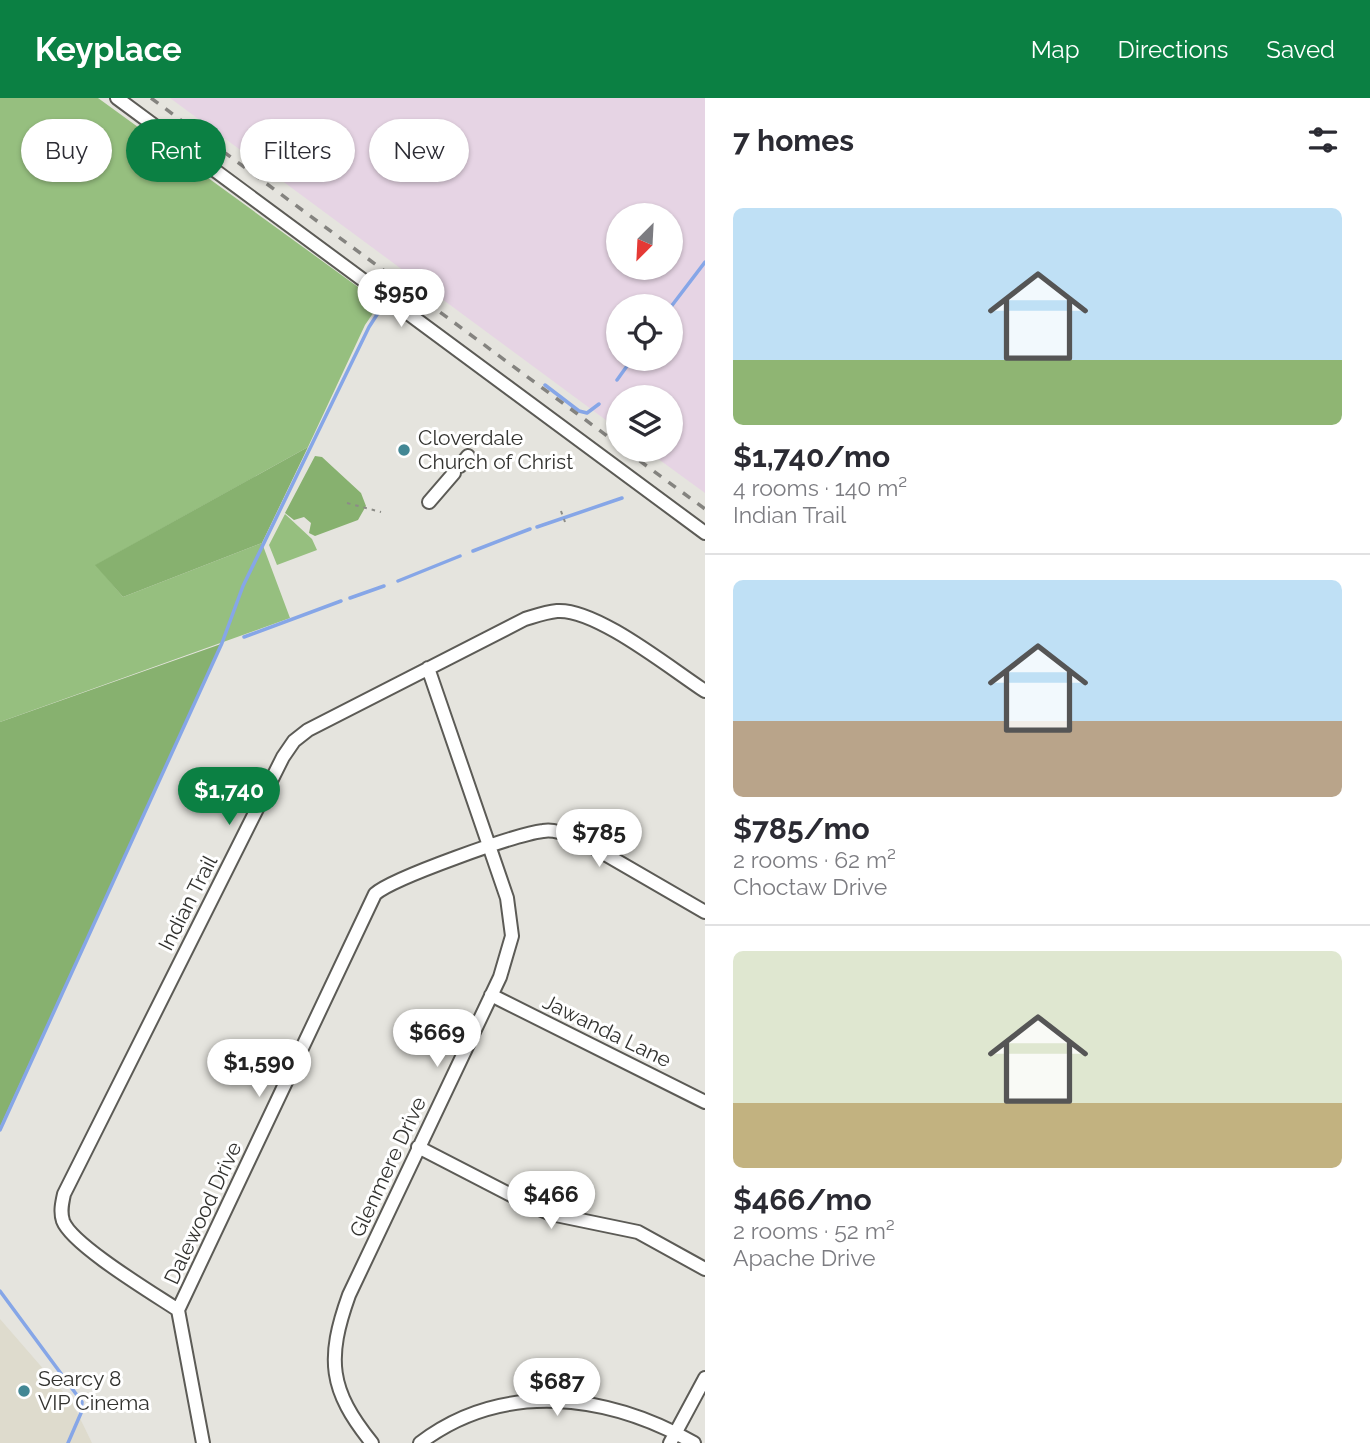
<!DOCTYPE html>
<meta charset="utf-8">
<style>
:root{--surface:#fff;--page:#f2f2f3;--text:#2b2b33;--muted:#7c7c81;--line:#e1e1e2;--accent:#0b8043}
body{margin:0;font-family:Raleway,sans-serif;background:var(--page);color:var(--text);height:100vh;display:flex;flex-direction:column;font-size:26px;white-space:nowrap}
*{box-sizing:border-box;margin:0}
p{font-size:23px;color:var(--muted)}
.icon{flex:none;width:38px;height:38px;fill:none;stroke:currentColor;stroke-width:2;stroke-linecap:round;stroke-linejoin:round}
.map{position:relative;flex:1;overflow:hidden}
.side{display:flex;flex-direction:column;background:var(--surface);width:665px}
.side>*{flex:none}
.hud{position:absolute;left:21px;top:21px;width:578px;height:63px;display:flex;gap:14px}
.needle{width:46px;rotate:204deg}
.controls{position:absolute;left:606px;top:105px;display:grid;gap:14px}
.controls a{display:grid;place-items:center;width:77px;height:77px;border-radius:50%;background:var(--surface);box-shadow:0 2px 5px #0004;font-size:35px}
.price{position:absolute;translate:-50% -60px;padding:0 16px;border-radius:24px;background:#fff;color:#222;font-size:23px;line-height:46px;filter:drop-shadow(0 2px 4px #0008)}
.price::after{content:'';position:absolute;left:50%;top:42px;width:21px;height:16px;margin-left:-10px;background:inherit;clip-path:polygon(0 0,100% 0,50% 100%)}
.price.active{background:var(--accent);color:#fff}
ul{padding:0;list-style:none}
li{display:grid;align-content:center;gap:14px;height:371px;padding:0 28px}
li+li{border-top:2px solid var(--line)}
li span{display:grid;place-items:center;height:217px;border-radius:10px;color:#555}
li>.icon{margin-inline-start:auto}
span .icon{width:126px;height:126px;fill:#fffc;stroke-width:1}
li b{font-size:30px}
h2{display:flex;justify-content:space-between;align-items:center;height:84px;padding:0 28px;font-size:30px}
.tag{padding:0 24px;border-radius:32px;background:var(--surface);box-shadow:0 2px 5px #0004;font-size:24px;line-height:63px}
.tag.active{background:var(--accent);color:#fff}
header{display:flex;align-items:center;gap:42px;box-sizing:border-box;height:98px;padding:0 35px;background:var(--accent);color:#fff}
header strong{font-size:33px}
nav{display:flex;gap:38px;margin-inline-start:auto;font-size:24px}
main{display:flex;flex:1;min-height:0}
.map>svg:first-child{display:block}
</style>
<header>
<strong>Keyplace</strong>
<nav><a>Map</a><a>Directions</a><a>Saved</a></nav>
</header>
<main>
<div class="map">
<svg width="705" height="1345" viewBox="0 0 705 1345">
<rect width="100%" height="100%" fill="#e5e4de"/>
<path fill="#dedbcd" d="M 0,1221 L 72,1304 L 92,1345 L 0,1345 Z"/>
<path fill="#e6d4e4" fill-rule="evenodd" d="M 170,0 L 705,0 L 705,395 L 646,352 L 670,352 L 670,299 L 618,299 L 618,331 ZM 618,117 L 670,117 L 670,170 L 618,170 ZM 618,208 L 670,208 L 670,261 L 618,261 Z"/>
<path fill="#96bf7f" d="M 0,0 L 98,0 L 380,205 L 365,227 L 308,349 L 96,467 L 123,499 L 262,445 L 290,520 L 0,624 Z
M 285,416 L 312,441 L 317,452 L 277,467 L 269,447 Z"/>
<path fill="#87b16f" d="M 308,349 L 262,445 L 123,499 L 95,467 Z
M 315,358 L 322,359 L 361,395 L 366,408 L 358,422 L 315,438 L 309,435 L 311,425 L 304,419 L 294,422 L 285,415 Z
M 221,546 L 0,1029 L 0,624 Z"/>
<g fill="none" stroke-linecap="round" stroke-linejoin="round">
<path stroke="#86a6e7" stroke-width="3.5" d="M 401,183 L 410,183 L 417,189
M 670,210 L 705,164
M 617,282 L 632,261
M 545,287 L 579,313 L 587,315 L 599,306
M 537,429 L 622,400
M 473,453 L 530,431
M 398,483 L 460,458
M 350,500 L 384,488
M 244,539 L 341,503
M 0,1032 L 222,545 L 243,488 L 369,229 L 380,212
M 0,1193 L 82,1304 L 81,1315 L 68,1345"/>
<defs>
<path id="minor" d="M 117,0 L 705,435
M 460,368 L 468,358
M 429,404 L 454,375
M 491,897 L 705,1004
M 418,1049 L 532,1108 L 551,1116 L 638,1134 L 705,1171
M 178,1212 C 154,1196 72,1147 63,1123 C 60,1114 62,1105 64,1096 L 283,659 L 294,643 L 308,632 L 525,521 C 535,518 546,514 557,513 C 596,510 671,571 705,593
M 203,1345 L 178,1212 L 375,796 C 393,780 517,736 543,733 C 556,731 568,737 579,741 L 705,814
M 372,1345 C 329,1292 326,1261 349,1197 L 500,879 L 512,838 L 507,800 L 428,570
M 420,1345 C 503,1282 608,1296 694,1345
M 670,1345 L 705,1280"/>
</defs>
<use href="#minor" stroke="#5c5b56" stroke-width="16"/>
<path stroke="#8c8c87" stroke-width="2" stroke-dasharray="3.5 5" stroke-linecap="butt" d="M 347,405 L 381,414
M 561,413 L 565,424"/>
<use href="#minor" stroke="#fff" stroke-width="12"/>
<path stroke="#84837f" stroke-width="3.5" stroke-dasharray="9 9" stroke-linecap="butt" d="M 151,0 L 618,346
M 625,352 L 705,411"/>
</g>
<g fill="#428794" stroke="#fff" stroke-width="2.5">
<circle cx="404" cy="352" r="7"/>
<circle cx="24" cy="1293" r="7"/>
</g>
<g text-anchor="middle" stroke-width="6" stroke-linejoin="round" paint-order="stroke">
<g font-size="21" fill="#333330" stroke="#fff" text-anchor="start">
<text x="418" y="347">Cloverdale<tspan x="418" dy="24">Church of Christ</tspan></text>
<text x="38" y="1288">Searcy 8<tspan x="38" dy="24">VIP Cinema</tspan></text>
</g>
<g font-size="21" fill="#333330" stroke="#fff">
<text transform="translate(188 805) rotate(-63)" y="7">Indian Trail</text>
<text transform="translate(607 933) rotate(26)" y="7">Jawanda Lane</text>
<text transform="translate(388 1069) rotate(-65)" y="7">Glenmere Drive</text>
<text transform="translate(203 1115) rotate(-65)" y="7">Dalewood Drive</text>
</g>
</g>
</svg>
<div class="controls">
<a><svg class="needle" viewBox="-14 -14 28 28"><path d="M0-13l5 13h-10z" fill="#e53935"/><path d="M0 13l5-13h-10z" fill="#7c7c81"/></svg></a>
<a><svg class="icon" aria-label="locate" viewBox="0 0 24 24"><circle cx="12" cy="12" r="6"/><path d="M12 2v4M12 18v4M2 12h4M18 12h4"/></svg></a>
<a><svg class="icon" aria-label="layers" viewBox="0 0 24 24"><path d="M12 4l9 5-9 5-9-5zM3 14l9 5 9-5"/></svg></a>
</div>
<b class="price" style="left:401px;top:231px">$950</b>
<b class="price active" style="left:229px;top:729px">$1,740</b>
<b class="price" style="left:599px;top:771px">$785</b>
<b class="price" style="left:437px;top:971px">$669</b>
<b class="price" style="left:259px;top:1001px">$1,590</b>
<b class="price" style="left:551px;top:1133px">$466</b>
<b class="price" style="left:557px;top:1320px">$687</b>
<div class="hud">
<a class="tag">Buy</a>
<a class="tag active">Rent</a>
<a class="tag">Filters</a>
<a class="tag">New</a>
</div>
</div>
<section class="side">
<h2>7 homes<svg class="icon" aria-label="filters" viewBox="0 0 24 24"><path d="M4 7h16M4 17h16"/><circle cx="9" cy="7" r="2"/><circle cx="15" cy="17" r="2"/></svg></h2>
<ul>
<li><span style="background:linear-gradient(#bfe0f5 70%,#8fb573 0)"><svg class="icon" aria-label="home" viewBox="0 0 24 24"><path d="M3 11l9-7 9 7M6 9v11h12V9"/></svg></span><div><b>$1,740/mo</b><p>4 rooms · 140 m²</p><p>Indian Trail</p></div></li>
<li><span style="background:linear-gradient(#bfe0f5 65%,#b9a48a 0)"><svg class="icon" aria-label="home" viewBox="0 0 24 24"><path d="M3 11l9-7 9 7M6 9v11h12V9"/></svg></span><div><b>$785/mo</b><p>2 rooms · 62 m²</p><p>Choctaw Drive</p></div></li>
<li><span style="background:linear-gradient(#dfe7d0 70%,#c2b280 0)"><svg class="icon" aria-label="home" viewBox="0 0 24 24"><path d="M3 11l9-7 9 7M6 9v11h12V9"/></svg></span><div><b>$466/mo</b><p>2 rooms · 52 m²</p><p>Apache Drive</p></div></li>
</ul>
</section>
</main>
